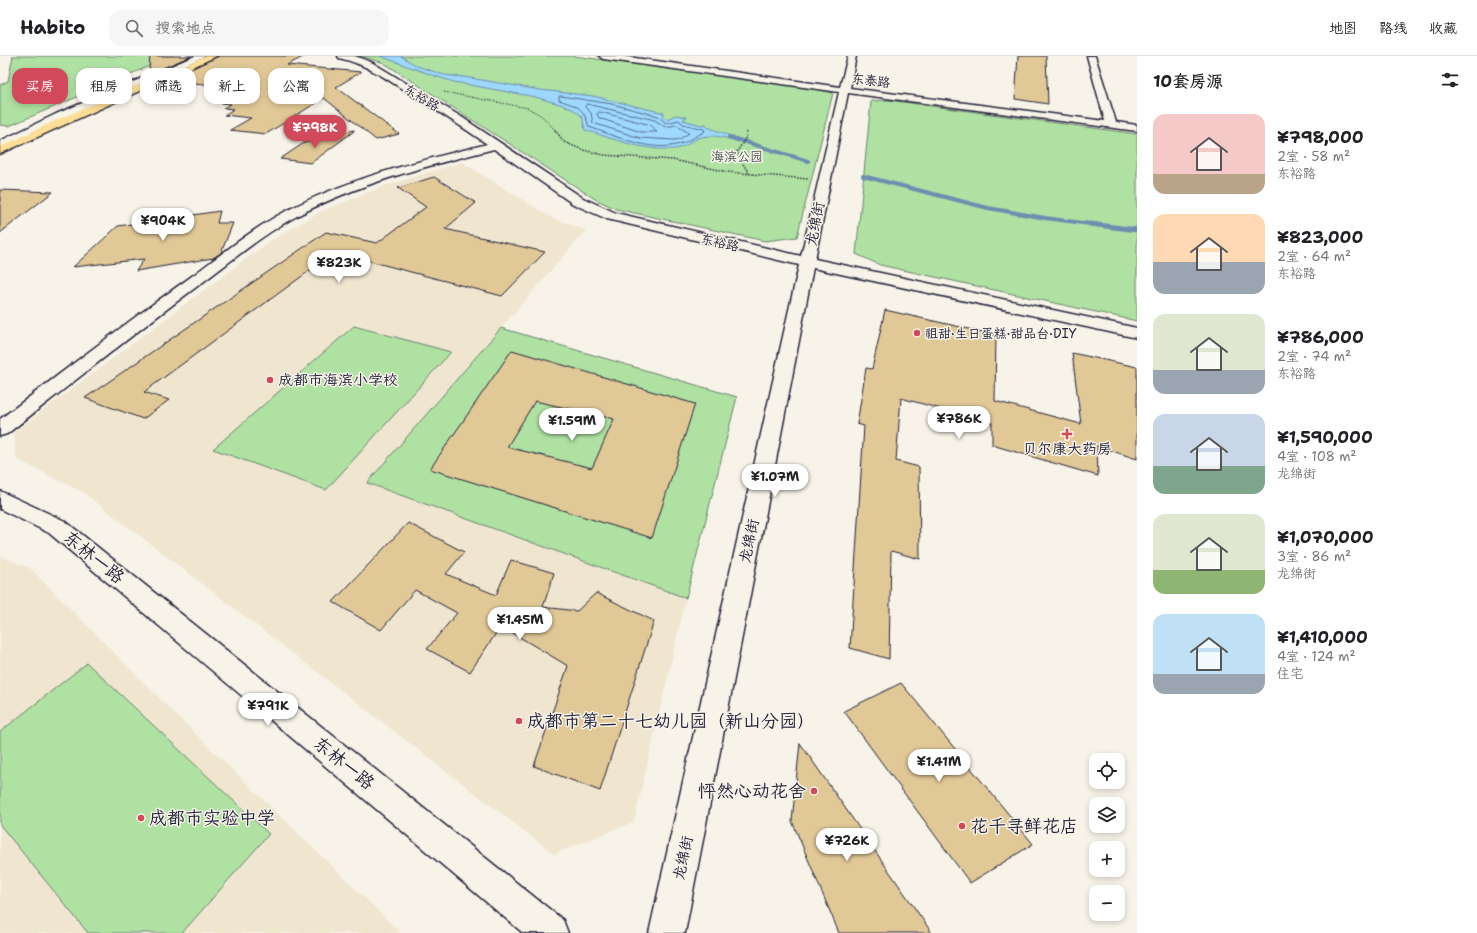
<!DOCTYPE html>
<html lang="zh">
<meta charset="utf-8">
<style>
:root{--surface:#fff;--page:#f6f6f6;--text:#202124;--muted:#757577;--line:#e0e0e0;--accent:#d1495b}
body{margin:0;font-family:"Shantell Sans","LXGW WenKai TC",sans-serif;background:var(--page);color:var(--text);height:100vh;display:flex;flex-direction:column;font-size:15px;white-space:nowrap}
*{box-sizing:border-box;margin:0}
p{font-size:13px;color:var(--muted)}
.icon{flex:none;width:22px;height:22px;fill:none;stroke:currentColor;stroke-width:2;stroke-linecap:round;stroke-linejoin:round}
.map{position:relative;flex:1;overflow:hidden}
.side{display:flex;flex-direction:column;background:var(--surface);width:340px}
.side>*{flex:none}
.top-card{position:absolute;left:12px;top:12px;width:380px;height:36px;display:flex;gap:8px}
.controls{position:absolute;left:1089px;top:697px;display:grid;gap:8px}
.controls a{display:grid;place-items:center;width:36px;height:36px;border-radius:8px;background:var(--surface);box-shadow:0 2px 6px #0003;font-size:20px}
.price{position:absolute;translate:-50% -34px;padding:0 9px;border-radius:14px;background:#fff;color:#222;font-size:13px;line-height:26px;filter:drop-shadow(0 1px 2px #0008)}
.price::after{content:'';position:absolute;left:50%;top:24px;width:12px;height:9px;margin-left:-6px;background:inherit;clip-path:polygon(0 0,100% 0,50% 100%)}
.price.on{background:var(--accent);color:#fff}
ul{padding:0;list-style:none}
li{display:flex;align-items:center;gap:12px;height:100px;padding:0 16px}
li span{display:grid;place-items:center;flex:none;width:112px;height:80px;border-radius:12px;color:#555}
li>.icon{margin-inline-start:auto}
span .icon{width:48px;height:48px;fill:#fffc;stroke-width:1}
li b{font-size:17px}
h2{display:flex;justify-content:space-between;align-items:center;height:48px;padding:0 16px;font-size:17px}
.tag{padding:0 14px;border-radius:12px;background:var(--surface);box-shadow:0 2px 6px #0003;font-size:14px;line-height:36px}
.tag.on{background:var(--accent);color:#fff}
header{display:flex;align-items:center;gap:24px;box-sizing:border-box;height:56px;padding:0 20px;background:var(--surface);border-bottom:1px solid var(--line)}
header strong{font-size:19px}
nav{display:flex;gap:22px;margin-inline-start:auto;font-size:14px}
.search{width:280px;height:36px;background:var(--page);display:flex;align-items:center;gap:10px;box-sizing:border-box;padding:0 14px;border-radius:12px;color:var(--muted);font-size:15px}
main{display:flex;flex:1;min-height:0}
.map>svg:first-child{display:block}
</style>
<header>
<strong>Habito</strong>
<div class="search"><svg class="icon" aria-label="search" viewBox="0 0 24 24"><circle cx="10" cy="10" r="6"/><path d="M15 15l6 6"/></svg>搜索地点</div>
<nav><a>地图</a><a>路线</a><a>收藏</a></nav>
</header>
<main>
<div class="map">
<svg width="1137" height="877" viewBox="0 0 1137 877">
<rect width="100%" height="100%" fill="#f7f3e8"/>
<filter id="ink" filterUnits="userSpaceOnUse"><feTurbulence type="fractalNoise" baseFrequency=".025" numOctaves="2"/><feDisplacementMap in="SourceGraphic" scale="8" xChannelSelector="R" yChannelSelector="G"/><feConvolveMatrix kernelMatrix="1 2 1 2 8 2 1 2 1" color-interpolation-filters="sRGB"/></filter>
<g filter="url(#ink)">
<path fill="#f0e6d0" d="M 462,106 L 552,162 L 586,174 L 367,427 L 686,542 L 634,766 L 554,798 L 84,437 L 16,403 L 14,376 L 270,185 L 320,156 L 381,131 Z
M 0,500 L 30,512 L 164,647 L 401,877 L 0,877 Z"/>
<path fill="#afe1a2" stroke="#68826e" d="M 13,0 L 173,0 L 9,70 L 0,69 L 0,29 L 8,25 Z
M 360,0 L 574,0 L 815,32 L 833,37 L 797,181 L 765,185 L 616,153 L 595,143 L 384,7 Z
M 888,44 L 1137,78 L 1137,265 L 880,209 L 856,198 L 871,45 Z
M 354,270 L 451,296 L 326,434 L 213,393 Z
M 501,272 L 737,341 L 686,542 L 367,427 Z
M 87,607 L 269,778 L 182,877 L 88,877 L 0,769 L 0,676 Z"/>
<path fill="#9ed8fe" stroke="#6c8fb0" d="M 380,0 L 401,0 L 417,10 L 444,19 L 464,21 L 540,34 L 593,40 L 664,57 L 663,60 L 667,63 L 676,59 L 687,61 L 683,64 L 701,69 L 706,68 L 707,71 L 737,82 L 738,86 C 727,82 714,78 702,81 C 692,83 686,92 674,93 C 643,95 614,83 585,74 L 582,60 L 574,54 L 563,49 L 535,41 L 454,26 L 432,19 Z"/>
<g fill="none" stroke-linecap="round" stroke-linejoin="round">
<path stroke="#546b89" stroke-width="1" d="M 561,40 L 612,48 L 658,60 L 666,67 L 679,64 L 683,68 L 704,73 L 705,75 C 697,80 689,85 680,88 C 651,97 616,80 589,71 C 583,50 578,51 559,44 L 559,41 Z
M 587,48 L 655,64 L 665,71 L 676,69 L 689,77 L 680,83 L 674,84 L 640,82 L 593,67 L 591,57 L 585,51 Z
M 600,56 L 651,69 L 657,76 L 641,76 L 599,62 L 597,58 Z"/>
<path stroke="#6c8fb0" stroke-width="4" d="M 729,81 L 808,105
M 863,120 L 988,152 L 1045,162 L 1098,169"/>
<path stroke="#6c8fb0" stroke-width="5" d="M 1090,168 L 1137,174"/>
</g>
<path fill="#e1c897" stroke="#22223b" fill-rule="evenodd" d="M 150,0 L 191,0 L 159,14 L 149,13 Z
M 218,0 L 305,0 L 287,9 L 361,16 L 336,31 L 399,78 L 376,84 L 324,42 L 266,78 L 230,74 L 251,62 L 224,59 L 234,53 L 223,52 L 231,48 L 221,47 L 247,33 L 168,24 Z
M 1018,0 L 1046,0 L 1048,48 L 1015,43 Z
M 354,74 L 354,75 L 311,107 L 280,103 L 304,87 Z
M 434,121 L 476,147 L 445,173 L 545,196 L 502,240 L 335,196 L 144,336 L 169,344 L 143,363 L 85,342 L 326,176 L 377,187 L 426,151 L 398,132 Z
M 0,134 L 53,136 L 0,177 Z
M 220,155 L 217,167 L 233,167 L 221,197 L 213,202 L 136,215 L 144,203 L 73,211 L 118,170 Z
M 885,254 L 996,279 L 995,345 L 1081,368 L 1072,297 L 1137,311 L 1137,403 L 1097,390 L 1098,420 L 992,389 L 992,367 L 901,342 L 896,405 L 919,411 L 920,503 L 891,495 L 889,603 L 850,592 L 864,370 L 857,368 L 866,312 L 872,313 Z
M 512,294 L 695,348 L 652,482 L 430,413 ZM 535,345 L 614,363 L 592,412 L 507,391 Z
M 408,467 L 464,496 L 446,518 L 496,539 L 511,504 L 554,517 L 543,551 L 577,555 L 596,537 L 654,565 L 600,735 L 534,710 L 568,610 L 501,570 L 470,616 L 427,593 L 457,557 L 415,534 L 381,574 L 333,546 Z
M 901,627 L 1033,788 L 970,827 L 844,655 Z
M 800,687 L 932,877 L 839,877 L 792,765 Z"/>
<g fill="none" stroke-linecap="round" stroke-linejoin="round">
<defs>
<path id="minor" d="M 195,0 L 206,0 L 64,62 L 0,92 L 0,85 L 56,58 Z
M 338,0 L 355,0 L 373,7 L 460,60 L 583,142 L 616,157 L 801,200 L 839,36 L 603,3 L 599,0 L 621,0 L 840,31 L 848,0 L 856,0 L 850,32 L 1105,65 L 1087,0 L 1095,0 L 1116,66 L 1137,69 L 1137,75 L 848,37 L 815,203 L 1137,272 L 1137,282 L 813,212 L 685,877 L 649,877 L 799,209 L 607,163 L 573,148 L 494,93 C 427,110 359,127 297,160 C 263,178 234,203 203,226 C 137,275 72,327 7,378 L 0,380 L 0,363 C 64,315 127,266 192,220 C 223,197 252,173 286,155 C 349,122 419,105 487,88 C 461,70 436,54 410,38 C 387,23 366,8 339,2 Z
M 0,435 L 65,465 L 563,864 L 568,877 L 523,877 L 49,477 L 0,453 Z"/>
<path id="highway" d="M 206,0 L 217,0 L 0,98 L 0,91 L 59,63 Z"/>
</defs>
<use href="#minor" stroke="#22223b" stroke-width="3"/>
<use href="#highway" stroke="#22223b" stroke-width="3"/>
<path stroke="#22223b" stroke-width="1" stroke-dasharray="1.5 1.5" stroke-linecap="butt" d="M 444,36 L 528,52 L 542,60 L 556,75"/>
<path stroke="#22223b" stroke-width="1.5" stroke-dasharray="1.5 1.5" stroke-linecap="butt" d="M 555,74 L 564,86 L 583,94 L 604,99 L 673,104 L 728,116 L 808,123
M 747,76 L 746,81 L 737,96 L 739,102 L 749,117"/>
<use href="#minor" fill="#f7f3e8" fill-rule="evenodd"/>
<use href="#highway" fill="#fcde96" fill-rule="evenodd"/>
</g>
</g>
<g fill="#d1495b" stroke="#f7f3e8" stroke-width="1.5">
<circle cx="917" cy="277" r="4"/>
<circle cx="270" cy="324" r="4"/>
<path d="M1065 372h4v4h4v4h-4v4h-4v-4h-4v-4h4z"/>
<circle cx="519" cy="665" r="4"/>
<circle cx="814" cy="735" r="4"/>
<circle cx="141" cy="762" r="4"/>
<circle cx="962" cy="770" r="4"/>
</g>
<g text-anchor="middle" stroke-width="3" stroke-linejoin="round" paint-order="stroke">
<g font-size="13" fill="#22223b" stroke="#f7f3e8">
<text transform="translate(871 24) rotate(7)" y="5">东泰路</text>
<text transform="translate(422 41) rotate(31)" y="5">东裕路</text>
<text transform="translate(720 186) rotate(13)" y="5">东裕路</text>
</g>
<g font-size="13" fill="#455255" stroke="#f7f3e8">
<text x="737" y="105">海滨公园</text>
</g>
<g font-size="13" fill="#22223b" stroke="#f7f3e8" text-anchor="start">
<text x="925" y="282">祖甜·生日蛋糕·甜品台·DIY</text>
</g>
<g font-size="15" fill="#22223b" stroke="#f7f3e8">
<text transform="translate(815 168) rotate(-79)" y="5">龙绵街</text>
<text transform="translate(749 485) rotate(-78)" y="5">龙绵街</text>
<text transform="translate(683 802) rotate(-78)" y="5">龙绵街</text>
</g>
<g font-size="15" fill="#22223b" stroke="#f7f3e8" text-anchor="start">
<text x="278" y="329">成都市海滨小学校</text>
<text x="1067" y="398" text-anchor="middle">贝尔康大药房</text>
</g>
<g font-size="18" fill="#22223b" stroke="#f7f3e8">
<text transform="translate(94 501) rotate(39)" y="6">东林一路</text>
<text transform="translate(344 707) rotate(39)" y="6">东林一路</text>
</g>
<g font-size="18" fill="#22223b" stroke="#f7f3e8" text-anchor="start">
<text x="527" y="671">成都市第二十七幼儿园（新山分园）</text>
<text x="806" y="741" text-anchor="end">怦然心动花舍</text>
<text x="149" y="768">成都市实验中学</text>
<text x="970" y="776">花千寻鲜花店</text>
</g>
</g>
</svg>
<div class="controls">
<a><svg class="icon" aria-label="locate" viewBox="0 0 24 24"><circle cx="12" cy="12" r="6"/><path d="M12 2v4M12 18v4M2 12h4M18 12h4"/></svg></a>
<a><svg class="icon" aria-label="layers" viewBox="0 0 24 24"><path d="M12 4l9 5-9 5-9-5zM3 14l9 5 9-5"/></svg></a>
<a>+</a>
<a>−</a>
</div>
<b class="price on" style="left:315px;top:93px">¥798K</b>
<b class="price" style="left:163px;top:186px">¥904K</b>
<b class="price" style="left:339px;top:228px">¥823K</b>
<b class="price" style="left:959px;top:384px">¥786K</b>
<b class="price" style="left:572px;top:386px">¥1.59M</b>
<b class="price" style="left:775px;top:442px">¥1.07M</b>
<b class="price" style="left:520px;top:585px">¥1.45M</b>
<b class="price" style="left:268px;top:671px">¥791K</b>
<b class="price" style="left:939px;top:727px">¥1.41M</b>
<b class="price" style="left:847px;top:806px">¥726K</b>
<div class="top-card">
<a class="tag on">买房</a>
<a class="tag">租房</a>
<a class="tag">筛选</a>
<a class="tag">新上</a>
<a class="tag">公寓</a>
</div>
</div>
<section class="side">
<h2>10套房源<svg class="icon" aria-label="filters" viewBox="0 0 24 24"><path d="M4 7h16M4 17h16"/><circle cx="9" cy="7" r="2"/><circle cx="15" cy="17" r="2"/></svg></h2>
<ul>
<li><span style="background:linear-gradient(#f6c9c9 75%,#b9a48a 0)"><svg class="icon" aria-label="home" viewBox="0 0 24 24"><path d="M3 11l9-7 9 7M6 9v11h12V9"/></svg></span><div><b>¥798,000</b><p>2室 · 58 m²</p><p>东裕路</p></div></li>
<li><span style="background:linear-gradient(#ffd9b3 60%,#9aa5b1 0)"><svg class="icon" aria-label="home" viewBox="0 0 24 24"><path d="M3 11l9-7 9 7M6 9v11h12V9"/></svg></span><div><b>¥823,000</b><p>2室 · 64 m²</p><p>东裕路</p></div></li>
<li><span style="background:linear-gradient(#dfe7d0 70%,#9aa5b1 0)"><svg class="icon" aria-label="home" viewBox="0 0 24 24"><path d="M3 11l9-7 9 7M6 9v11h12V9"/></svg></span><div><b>¥786,000</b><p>2室 · 74 m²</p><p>东裕路</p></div></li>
<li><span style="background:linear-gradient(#c9d6e8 65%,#7fa58c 0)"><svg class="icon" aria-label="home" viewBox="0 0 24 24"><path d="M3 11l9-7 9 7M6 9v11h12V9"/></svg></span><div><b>¥1,590,000</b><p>4室 · 108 m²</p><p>龙绵街</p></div></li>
<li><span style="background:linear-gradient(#dfe7d0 70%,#8fb573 0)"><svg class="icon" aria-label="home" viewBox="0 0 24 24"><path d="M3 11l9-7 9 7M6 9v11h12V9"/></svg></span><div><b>¥1,070,000</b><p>3室 · 86 m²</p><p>龙绵街</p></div></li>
<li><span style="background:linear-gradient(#bfe0f5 75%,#9aa5b1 0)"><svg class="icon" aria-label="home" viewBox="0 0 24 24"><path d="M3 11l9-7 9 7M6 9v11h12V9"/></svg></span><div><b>¥1,410,000</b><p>4室 · 124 m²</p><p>住宅</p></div></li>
</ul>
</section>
</main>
